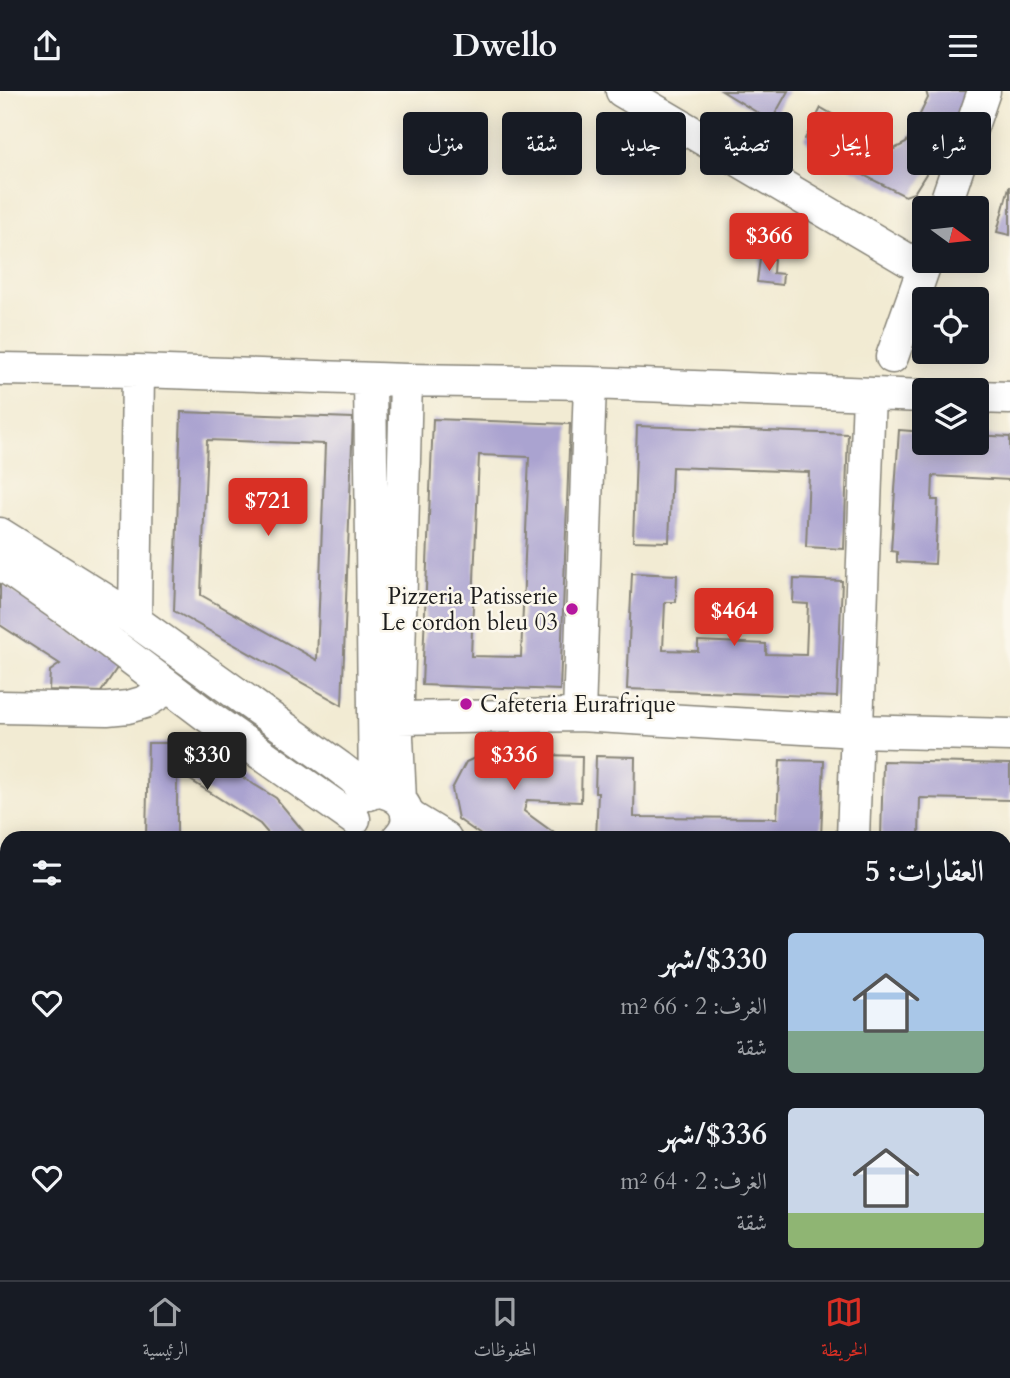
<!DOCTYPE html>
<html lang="ar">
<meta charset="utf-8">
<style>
:root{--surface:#171b24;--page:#242831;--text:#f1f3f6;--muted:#9ea1a6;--line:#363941;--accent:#d93025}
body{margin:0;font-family:Cardo,Amiri,serif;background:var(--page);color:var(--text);direction:rtl;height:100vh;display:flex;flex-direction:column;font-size:26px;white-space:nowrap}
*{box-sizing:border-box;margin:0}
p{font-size:23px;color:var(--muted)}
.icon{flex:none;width:38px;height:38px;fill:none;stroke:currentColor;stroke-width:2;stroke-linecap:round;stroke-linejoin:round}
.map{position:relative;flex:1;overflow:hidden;direction:ltr}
.side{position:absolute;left:0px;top:740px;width:1012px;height:450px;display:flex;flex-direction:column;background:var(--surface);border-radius:21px 21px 0 0;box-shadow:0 4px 18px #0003;direction:rtl}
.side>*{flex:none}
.hud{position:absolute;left:21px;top:21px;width:970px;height:63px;direction:rtl;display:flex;gap:14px}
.needle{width:46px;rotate:105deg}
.tools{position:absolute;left:912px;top:105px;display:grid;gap:14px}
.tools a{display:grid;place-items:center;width:77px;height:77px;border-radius:7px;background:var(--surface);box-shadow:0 4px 18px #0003;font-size:35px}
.price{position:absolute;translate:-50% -60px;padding:0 16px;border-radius:7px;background:var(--accent);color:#fff;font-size:23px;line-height:46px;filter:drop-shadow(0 2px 4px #0008)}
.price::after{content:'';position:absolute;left:50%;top:42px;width:21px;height:16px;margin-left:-10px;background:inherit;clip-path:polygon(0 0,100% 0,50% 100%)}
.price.selected{background:#222;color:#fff}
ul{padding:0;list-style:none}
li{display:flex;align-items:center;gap:21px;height:175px;padding:0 28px}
li span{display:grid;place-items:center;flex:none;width:196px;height:140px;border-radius:7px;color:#555}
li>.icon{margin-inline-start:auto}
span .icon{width:84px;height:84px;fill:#fffc;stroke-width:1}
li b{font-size:30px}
h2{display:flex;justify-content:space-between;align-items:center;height:84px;padding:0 28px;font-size:30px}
.tag{padding:0 24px;border-radius:7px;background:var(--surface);box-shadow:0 4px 18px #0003;font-size:24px;line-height:63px}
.tag.selected{background:var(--accent);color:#fff}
header{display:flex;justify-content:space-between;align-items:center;height:91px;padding:0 28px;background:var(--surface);font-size:32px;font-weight:600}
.dock{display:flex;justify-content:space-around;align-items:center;height:98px;border-top:2px solid var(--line);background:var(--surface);font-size:19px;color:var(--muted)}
.dock a{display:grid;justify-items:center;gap:4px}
.dock .selected{color:var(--accent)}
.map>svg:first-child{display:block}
</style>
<header><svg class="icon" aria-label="menu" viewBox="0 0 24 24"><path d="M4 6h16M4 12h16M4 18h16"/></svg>Dwello<svg class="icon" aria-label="share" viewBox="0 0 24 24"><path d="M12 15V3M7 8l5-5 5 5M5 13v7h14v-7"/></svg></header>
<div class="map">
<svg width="1010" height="1189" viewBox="0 0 1010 1189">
<rect width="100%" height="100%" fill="#fbf7ec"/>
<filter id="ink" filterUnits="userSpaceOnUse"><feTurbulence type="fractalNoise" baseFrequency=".0143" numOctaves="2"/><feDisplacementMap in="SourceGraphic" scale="14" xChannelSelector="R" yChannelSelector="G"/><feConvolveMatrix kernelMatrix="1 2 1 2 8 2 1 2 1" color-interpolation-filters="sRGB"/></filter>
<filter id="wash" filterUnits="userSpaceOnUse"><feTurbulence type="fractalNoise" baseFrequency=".00686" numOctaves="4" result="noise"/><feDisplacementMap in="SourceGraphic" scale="28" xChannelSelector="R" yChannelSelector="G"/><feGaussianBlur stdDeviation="1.57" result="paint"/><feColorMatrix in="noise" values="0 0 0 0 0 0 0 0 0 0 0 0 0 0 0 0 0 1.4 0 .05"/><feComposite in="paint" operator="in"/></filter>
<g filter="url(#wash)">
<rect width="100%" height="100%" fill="#f2ebd3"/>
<g id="blocks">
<path fill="#aaa3d0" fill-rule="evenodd" d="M 722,0 L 788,0 L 773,27 L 763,25 Z
M 926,0 L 971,0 L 966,19 L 914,102 L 905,105 L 812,58 L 805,48 L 821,17 L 894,58 L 906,52 L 928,7 Z
M 1009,96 L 1010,96 L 1010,144 L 997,141 Z
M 760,167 L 774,168 L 773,182 L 783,183 L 782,194 L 757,191 Z
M 181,321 L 353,327 L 342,614 L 174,520 ZM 207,349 L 325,353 L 317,569 L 201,504 Z
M 433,328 L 570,333 L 560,599 L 422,594 ZM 479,364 L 529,366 L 521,566 L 471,565 Z
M 637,335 L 848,343 L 844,458 L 806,456 L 809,381 L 672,376 L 669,451 L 633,450 Z
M 899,339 L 924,341 L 924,352 L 976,352 L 976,344 L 1010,346 L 1010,389 L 933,385 L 932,409 L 938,409 L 935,473 L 897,471 L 897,461 L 891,460 Z
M 632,482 L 677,484 L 676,511 L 665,511 L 663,559 L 698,560 L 698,550 L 766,553 L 766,563 L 806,564 L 808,513 L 793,512 L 794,488 L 842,490 L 837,606 L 627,598 Z
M 0,492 L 121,571 L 101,601 L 49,599 L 50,580 L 60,573 L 0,534 Z
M 148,652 L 178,652 L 192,655 L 276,707 L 309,747 L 272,747 L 260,733 L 187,687 L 177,685 L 177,747 L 146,747 Z
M 504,663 L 582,665 L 581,711 L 527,709 L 524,720 L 561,747 L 485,747 L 458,728 L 452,698 L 466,671 L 481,664 Z
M 596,665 L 635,666 L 634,726 L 777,727 L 780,669 L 824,670 L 821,747 L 596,747 L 598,702 L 595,702 Z
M 883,670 L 1010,673 L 1010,709 L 920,707 L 919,747 L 881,747 Z
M 0,865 L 7,875 L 7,917 L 0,922 Z
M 1004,942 L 1010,943 L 1010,980 L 1004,980 Z
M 1004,1075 L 1010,1079 L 1010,1120 L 1004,1115 Z
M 412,1183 L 513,1183 L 514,1185 L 512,1189 L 412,1189 Z
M 872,1183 L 907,1183 L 907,1189 L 872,1189 Z
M 930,1183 L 981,1183 L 989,1189 L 938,1189 Z"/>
</g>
</g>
<g filter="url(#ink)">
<use href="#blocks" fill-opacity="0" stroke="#878478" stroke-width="2"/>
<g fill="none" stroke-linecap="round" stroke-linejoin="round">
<defs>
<path id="minor" d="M 622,0 L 923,178
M 944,117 L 984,0
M 892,266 L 926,170
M 0,278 L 138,280 L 406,289 L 590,292 L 924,305
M 370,288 L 375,701
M 976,306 L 1010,307
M 0,443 L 113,514 L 339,676 L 352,686 L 369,703
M 0,472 L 74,524 L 206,624 L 354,728
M 135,530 L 138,280
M 0,616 L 107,618 L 128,616 L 145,611 L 169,596
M 579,624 L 590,292
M 398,627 L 579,624 L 856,640 L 1010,644
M 384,701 C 407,707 416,729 398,747
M 400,709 L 397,646 L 406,289
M 407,724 L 445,747
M 853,747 L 869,303
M 0,981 L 7,981
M 1004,1012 L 1010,1013
M 1004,1145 L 1010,1149
M 1004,1181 L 1010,1185
M 352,1189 L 352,1183
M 378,1189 L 378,1183
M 837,1189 L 838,1183"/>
</defs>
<use href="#minor" stroke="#878478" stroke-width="35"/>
<use href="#minor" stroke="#fff" stroke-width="32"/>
</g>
</g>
<g fill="#b5179e" stroke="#fbf7ec" stroke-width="2.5">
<circle cx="572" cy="518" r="7"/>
<circle cx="466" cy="613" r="7"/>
</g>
<g text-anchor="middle" stroke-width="5" stroke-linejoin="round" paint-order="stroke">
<g font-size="23" fill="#1c1c1c" stroke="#fbf7ec" text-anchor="end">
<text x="558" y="513">Pizzeria Patisserie<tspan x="558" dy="26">Le cordon bleu 03</tspan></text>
<text x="480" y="621" text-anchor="start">Cafeteria Eurafrique</text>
</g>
</g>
</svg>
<div class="tools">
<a><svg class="needle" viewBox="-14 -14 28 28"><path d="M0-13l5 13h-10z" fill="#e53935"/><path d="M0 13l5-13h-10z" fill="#9ea1a6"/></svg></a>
<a><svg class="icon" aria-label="locate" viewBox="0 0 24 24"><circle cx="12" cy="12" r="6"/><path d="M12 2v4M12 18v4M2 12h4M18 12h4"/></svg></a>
<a><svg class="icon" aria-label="layers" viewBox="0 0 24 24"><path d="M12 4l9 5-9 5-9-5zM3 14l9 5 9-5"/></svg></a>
</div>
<b class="price" style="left:769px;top:182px">$366</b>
<b class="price" style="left:268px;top:447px">$721</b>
<b class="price" style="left:734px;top:557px">$464</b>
<b class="price selected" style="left:207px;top:701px">$330</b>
<b class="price" style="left:514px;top:701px">$336</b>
<div class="hud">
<a class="tag">شراء</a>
<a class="tag selected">إيجار</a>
<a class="tag">تصفية</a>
<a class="tag">جديد</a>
<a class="tag">شقة</a>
<a class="tag">منزل</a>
</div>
<section class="side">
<h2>العقارات: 5<svg class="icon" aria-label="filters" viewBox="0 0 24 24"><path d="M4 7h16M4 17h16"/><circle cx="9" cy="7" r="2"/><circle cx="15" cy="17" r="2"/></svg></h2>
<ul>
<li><span style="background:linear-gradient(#a9c7e8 70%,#7fa58c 0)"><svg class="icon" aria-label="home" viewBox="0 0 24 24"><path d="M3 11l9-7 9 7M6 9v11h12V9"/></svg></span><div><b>$330/شهر</b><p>الغرف: 2 · 66 m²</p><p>شقة</p></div><svg class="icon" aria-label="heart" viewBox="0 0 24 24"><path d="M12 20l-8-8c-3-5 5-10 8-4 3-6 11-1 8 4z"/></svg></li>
<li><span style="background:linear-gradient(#c9d6e8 75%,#8fb573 0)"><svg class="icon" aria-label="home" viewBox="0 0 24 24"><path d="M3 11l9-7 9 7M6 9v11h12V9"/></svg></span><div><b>$336/شهر</b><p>الغرف: 2 · 64 m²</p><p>شقة</p></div><svg class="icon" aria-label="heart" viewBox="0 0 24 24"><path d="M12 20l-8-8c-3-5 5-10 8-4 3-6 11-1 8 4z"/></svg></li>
</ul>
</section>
</div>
<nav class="dock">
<a class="selected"><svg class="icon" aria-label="map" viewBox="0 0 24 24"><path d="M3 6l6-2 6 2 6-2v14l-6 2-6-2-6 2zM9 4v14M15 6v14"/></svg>الخريطة</a>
<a><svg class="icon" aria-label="saved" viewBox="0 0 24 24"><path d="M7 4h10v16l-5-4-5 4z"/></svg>المحفوظات</a>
<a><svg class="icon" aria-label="home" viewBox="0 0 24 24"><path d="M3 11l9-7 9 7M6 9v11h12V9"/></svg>الرئيسية</a>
</nav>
